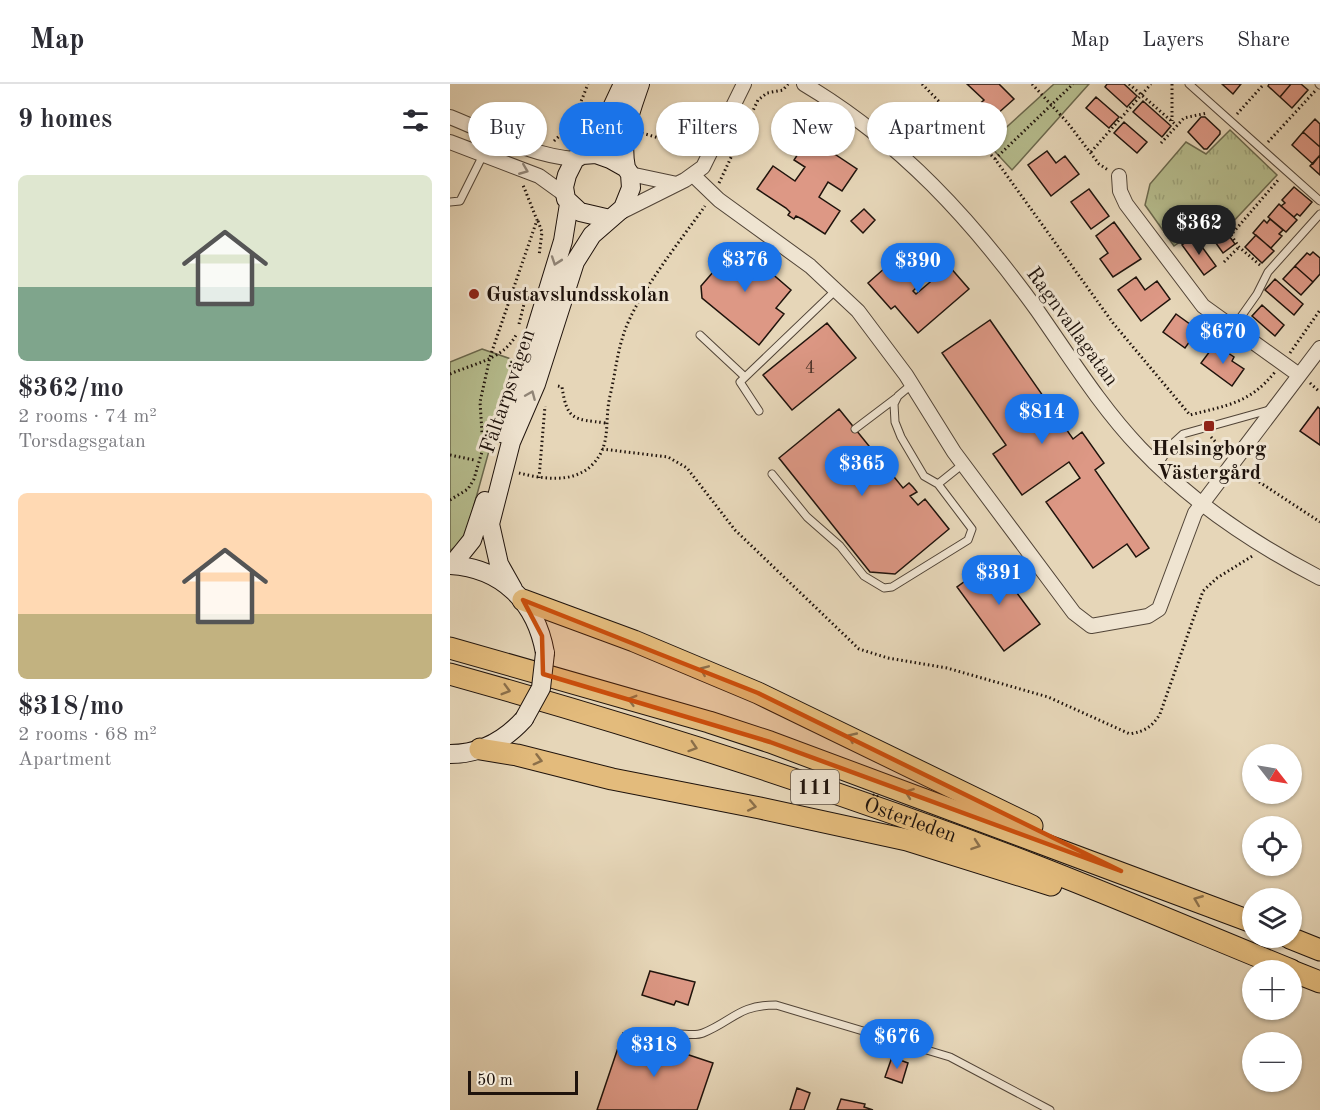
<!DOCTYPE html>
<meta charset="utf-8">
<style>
:root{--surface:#fff;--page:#f2f2f3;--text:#2b2b33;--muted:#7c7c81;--line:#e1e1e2;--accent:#1a73e8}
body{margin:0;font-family:"Old Standard TT",serif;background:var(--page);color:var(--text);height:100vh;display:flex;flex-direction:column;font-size:22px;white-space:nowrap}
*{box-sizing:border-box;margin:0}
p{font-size:20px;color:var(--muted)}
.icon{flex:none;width:33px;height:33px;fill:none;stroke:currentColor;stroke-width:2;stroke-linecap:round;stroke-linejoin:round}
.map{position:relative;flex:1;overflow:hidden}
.sheet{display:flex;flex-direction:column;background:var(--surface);width:450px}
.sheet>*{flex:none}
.banner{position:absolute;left:18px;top:18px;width:570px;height:54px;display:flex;gap:12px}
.needle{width:39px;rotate:121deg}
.tools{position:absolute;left:792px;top:660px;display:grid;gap:12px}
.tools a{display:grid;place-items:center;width:60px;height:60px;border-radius:50%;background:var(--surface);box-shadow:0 2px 4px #0004;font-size:30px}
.scale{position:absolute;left:18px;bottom:15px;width:110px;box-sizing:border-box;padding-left:6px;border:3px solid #1f130c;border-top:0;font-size:16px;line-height:21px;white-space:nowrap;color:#1f130c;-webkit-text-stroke:4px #efe4d1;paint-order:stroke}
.price{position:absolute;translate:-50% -51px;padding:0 14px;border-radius:21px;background:var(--accent);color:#fff;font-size:20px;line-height:39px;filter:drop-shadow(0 2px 3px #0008)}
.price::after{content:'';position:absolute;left:50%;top:36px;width:18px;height:14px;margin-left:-9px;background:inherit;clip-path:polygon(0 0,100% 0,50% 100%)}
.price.current{background:#222;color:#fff}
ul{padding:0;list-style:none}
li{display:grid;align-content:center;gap:12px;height:318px;padding:0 18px}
li span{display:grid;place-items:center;height:186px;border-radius:9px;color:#555}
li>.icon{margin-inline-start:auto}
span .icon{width:108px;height:108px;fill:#fffc;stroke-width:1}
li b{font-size:26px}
h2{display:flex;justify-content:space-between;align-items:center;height:72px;padding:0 18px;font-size:26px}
.tag{padding:0 21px;border-radius:27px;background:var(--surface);box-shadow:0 2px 4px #0004;font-size:21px;line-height:54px}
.tag.current{background:var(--accent);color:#fff}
header{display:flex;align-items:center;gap:36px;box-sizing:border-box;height:84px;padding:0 30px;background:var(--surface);border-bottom:2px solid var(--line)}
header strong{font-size:28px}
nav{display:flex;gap:33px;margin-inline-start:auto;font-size:21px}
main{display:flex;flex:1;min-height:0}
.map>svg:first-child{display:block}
</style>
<header>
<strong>Map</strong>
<nav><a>Map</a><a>Layers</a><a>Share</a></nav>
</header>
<main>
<section class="sheet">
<h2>9 homes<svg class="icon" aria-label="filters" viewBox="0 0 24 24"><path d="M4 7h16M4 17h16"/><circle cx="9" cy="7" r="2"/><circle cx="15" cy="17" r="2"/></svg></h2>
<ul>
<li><span style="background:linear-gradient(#dfe7d0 60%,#7fa58c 0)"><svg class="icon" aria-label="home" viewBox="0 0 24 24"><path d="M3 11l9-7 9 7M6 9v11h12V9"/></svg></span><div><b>$362/mo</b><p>2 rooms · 74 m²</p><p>Torsdagsgatan</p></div></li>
<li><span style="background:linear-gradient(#ffd9b3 65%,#c2b280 0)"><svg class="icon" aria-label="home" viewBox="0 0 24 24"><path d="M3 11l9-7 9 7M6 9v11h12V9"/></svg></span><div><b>$318/mo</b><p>2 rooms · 68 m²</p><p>Apartment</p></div></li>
</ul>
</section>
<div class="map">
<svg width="870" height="1026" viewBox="0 0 870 1026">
<defs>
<pattern id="grass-tufts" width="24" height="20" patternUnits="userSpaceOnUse" patternTransform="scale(1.5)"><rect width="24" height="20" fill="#b6bd8e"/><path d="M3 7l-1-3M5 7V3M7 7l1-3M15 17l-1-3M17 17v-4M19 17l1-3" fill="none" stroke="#9ca279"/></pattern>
</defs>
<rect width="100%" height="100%" fill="#e6d6b8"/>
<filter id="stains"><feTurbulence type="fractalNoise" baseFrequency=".00333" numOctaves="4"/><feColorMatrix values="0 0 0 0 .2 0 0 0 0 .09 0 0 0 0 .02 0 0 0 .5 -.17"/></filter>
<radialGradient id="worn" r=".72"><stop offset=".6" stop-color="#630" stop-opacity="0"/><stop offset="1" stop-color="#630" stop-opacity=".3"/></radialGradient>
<path fill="url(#grass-tufts)" stroke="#6a684d" stroke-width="1.5" d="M 780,46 L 827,91 L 778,143 L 769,131 L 724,162 L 695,121 L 700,100 L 736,58 L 756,70 Z"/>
<path fill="#b6bd8e" stroke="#6a684d" stroke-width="1.5" d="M 604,0 L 639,0 L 562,86 L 538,60 Z
M 32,265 L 64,276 L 15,454 L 0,467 L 0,278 Z"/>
<path fill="#dd9885" stroke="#1f130c" stroke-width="1.5" d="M 517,0 L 549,0 L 564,15 L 537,39 L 524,25 L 534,16 Z
M 657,0 L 674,0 L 687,12 L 677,23 L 655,3 Z
M 772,0 L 791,0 L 783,10 Z
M 819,0 L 841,0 L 830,13 L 818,2 Z
M 841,0 L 851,0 L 858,6 L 842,24 L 830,13 Z
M 646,13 L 669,33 L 659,44 L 636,24 Z
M 693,17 L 721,42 L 712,53 L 683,28 Z
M 751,33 L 755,33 L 770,47 L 770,50 L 757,65 L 754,65 L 738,48 Z
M 865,35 L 870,40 L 870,63 L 853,48 Z
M 674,38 L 697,58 L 687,69 L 664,49 Z
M 853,48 L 870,63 L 870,71 L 863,80 L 842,61 Z
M 359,53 L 407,85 L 392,107 L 378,98 L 369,113 L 390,127 L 375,150 L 352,135 L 346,132 L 344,135 L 338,131 L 340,128 L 336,124 L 307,105 L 323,82 L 345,97 L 355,83 L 344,76 Z
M 597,67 L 606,79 L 615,72 L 629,90 L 601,112 L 578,81 Z
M 870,71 L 870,91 L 860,82 Z
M 844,103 L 862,118 L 850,132 L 847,130 L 844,133 L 831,122 L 835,119 L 832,116 Z
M 639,105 L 659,132 L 641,145 L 621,118 Z
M 829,120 L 847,136 L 836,148 L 818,133 Z
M 414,125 L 425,136 L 413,149 L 401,137 Z
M 767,135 L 785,160 L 773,169 L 755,144 Z
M 820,135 L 833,146 L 829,150 L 832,152 L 821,164 L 803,149 L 814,136 L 817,139 Z
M 664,138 L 691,175 L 663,193 L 650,175 L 658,169 L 646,152 Z
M 806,151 L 824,167 L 812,179 L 795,163 Z
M 744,152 L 766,182 L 754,191 L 732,161 Z
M 289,161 L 341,206 L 326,224 L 334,230 L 309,261 L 252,214 L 251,202 L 270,180 L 264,175 L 275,162 Z
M 863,168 L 870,174 L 870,190 L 863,198 L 845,182 L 857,169 L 860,171 Z
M 445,175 L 468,202 L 463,207 L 466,210 L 499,182 L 519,205 L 468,249 L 445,222 L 441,225 L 418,199 Z
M 845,182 L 863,198 L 851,211 L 833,195 Z
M 686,193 L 695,206 L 707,197 L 720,215 L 691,237 L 668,206 Z
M 825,195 L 853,220 L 844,231 L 815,206 Z
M 812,221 L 834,241 L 825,252 L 802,232 Z
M 726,230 L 748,246 L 735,264 L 713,248 Z
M 540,236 L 623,355 L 632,348 L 654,379 L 645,386 L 699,464 L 686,473 L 677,460 L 643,484 L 596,418 L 630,394 L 619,378 L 572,411 L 543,370 L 556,361 L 492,269 Z
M 377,239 L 406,274 L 342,326 L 313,291 Z
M 763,263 L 767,266 L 769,263 L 784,273 L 782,277 L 794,285 L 782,302 L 751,279 Z
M 868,323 L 870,325 L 870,361 L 850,347 Z
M 389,325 L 453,404 L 459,399 L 463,403 L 467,408 L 460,412 L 468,421 L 475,415 L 499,445 L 445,490 L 420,488 L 329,374 Z
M 543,477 L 590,540 L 554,567 L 507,503 Z
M 200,887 L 245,898 L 238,921 L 226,917 L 224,921 L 192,911 Z
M 173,949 L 263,979 L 247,1026 L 147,1026 Z
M 442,973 L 458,979 L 452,999 L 435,993 Z
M 347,1004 L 360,1009 L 354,1026 L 340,1026 Z
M 391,1015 L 415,1020 L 414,1023 L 423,1026 L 387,1026 Z"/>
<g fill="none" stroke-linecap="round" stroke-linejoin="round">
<defs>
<path id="service" d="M 739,0 L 870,117
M 869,0 L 870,1
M 0,118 L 10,117 L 33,71
M 783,244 L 807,210 L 818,188 L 870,130
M 250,251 L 295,293
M 309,327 L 290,298 L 387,205
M 405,345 L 446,314
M 708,381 L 721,361 L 733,350 L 819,326
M 322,390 L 357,433 L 390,462 L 414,492 L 434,504 L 442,503 L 518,456 L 522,445 L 488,400 L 474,392 L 451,353 L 445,338 L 444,320 L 448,312 L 461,301
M 488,400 L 513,380
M 229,950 C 236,950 246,952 253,949 C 283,937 288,921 326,921 L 500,973 L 600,1026"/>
<path id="minor" d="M 354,0 C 450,57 522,136 587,226 C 620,273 650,322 690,364 C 742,419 804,460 870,494
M 0,33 C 40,49 82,72 125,75
M 0,58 L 89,92 L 114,110
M 180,90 L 227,100
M 243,91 L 269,116 L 360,182 L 408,227 L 456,291 L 504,368 L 624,529 L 641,542 L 698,532 L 709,525 L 745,429 L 870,264
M 669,92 L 670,107 L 676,120 L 753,222 L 849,291
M 169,129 L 235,96 L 253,83 L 294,0"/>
<path id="secondary" d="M 132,71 L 151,47 L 173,0
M 176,84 C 170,53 180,29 190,0
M 54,350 L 113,157 L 119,120
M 0,481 C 52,484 86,518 95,569
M 2,481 L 22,456 L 35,417
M 63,505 L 49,480 L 40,440 L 61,358 L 86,300 L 125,178 L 142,151 L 173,124 L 181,104 L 180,90 L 176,84 L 160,75 L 146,70 L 132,71 L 125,75 L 117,91 L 114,103 L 116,115 L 130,128 L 160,135
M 0,670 C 30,670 54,657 74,635"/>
<g id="primary">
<path d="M 73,516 L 184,557 L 308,609 L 582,742"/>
<path d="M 0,564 L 259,638 L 320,658 L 802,838"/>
<path id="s1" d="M 0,590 C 196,645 391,707 581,780 C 669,814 755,851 841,886"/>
<path d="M 30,665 L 67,671 L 162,695 L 310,724 L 457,756 L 601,801"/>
<path d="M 840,854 L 870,866"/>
<path d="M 842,887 L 870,898"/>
</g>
</defs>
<use href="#service" stroke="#514437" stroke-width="9"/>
<use href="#minor" stroke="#514437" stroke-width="16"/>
<use href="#secondary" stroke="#1f130c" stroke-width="20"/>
<use href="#primary" stroke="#1f130c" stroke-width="23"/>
<path stroke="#1f130c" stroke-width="3" stroke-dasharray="1.5 3" stroke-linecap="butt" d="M 472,0 L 545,75 L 663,239 L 740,331 C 777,321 799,320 825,288
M 582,0 L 617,38 L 649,80 L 658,86
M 679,0 L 726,41
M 722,0 L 722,37
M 128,26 L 140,31
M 787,30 L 814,0
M 192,49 L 249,66
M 104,57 L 122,40 L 138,0
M 818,58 L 865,7
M 711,59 L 734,34 L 757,29
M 641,68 L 701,0
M 545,75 L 623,0
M 269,99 L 308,16 L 317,9 L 333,6 L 338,0
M 88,137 L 92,148 L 89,172
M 774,178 L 789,163
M 810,181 L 789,163 L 781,151 L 829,95
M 69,240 L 76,212
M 840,269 L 870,226
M 0,290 C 25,279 55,275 67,249
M 860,299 L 870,308
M 108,302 L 112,303 C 117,337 124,335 156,339
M 761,353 L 775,368
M 152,365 L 218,373 L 237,384 L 285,446 L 409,565 L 438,574 L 497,584 L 598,613 L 680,650 C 695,647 702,643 710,630 L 753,507 L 767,494 L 804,471
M 0,371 L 24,376
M 794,388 L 870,438
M 69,389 C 93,395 124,400 143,380 C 162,360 154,337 160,312 C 165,291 167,269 174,249 C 186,212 231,156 255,122
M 89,394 L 95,322
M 0,416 L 18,405 L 24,395 L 33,364 L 30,318 L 40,273 L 87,136 L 73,101"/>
<use href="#service" stroke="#efe4d1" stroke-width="7"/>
<use href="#minor" stroke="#efe4d1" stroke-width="14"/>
<use href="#secondary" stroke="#efe4d1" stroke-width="18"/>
<use href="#primary" stroke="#e3bb7c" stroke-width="21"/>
<defs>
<path id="secondary-bridge" d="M 74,635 L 91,604 L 95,569"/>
</defs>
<use href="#secondary-bridge" stroke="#1f130c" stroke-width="20" stroke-linecap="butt"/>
<use href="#secondary-bridge" stroke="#efe4d1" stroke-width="18"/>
</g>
<defs><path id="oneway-chevron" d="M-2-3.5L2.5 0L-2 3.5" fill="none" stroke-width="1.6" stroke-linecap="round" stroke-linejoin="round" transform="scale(1.5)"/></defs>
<g stroke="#918678">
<use href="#oneway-chevron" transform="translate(74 86) rotate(22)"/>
<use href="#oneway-chevron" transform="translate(106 177) rotate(109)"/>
<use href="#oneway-chevron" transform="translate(81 311) rotate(-67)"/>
</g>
<g stroke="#8b6f4a">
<use href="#oneway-chevron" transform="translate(254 586) rotate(-157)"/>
<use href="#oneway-chevron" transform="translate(56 606) rotate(16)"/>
<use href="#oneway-chevron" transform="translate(182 616) rotate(-164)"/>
<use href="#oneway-chevron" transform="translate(402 653) rotate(-155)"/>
<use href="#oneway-chevron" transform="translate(243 663) rotate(18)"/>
<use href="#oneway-chevron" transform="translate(88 676) rotate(15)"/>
<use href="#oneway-chevron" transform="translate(459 709) rotate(-160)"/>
<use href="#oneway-chevron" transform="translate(302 722) rotate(11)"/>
<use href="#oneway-chevron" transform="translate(526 761) rotate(19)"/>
<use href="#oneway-chevron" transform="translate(748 816) rotate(-158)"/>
</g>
<path fill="#ca4e0c" fill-opacity="0.2" stroke="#ca4e0c" stroke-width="4.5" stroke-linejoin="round" d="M 73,516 L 308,609 L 671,787 L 320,658 L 93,590 L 92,552 Z"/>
<g fill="#8f2418" stroke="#efe4d1" stroke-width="2">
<circle cx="24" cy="210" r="6"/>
<rect x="753" y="336" width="12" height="12" rx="3"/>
</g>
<g text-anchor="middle" stroke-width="6" stroke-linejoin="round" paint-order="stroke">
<g font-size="18" fill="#4e342a">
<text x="360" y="289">4</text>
</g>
<rect fill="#efe4d1" stroke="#5d5247" stroke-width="1.5" x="341" y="686" width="48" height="34" rx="4.5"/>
<g font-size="20" font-weight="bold" fill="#1f130c">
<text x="365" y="710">111</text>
</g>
<g font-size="21" font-weight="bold" fill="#1f130c" stroke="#efe4d1" text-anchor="start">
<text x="36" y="217">Gustavslundsskolan</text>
<text x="759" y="371" text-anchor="middle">Helsingborg<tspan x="759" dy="24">Västergård</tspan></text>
</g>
<g font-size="21" fill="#1f130c" stroke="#efe4d1">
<text transform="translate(623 242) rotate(54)" y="7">Ragnvallagatan</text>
<text transform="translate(57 307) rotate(-71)" y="7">Fältarpsvägen</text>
<text dy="7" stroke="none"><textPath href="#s1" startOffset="483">Österleden</textPath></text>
</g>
</g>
<rect width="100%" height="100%" filter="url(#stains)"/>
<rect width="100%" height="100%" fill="url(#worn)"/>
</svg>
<div class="tools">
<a><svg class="needle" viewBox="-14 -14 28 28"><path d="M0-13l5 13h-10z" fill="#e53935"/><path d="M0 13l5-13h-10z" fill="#7c7c81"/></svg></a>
<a><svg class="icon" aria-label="locate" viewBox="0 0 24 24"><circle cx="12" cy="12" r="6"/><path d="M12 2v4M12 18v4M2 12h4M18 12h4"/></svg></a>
<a><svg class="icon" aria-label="layers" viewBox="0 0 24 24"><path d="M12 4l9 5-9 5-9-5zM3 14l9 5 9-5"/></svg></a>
<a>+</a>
<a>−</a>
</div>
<div class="scale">50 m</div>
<b class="price current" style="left:749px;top:172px">$362</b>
<b class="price" style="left:295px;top:209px">$376</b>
<b class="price" style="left:468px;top:210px">$390</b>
<b class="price" style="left:773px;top:281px">$670</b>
<b class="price" style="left:592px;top:361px">$814</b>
<b class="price" style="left:412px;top:413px">$365</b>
<b class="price" style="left:549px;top:522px">$391</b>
<b class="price" style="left:447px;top:986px">$676</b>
<b class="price" style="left:204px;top:994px">$318</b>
<div class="banner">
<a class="tag">Buy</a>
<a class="tag current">Rent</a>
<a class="tag">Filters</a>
<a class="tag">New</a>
<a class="tag">Apartment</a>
</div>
</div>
</main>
